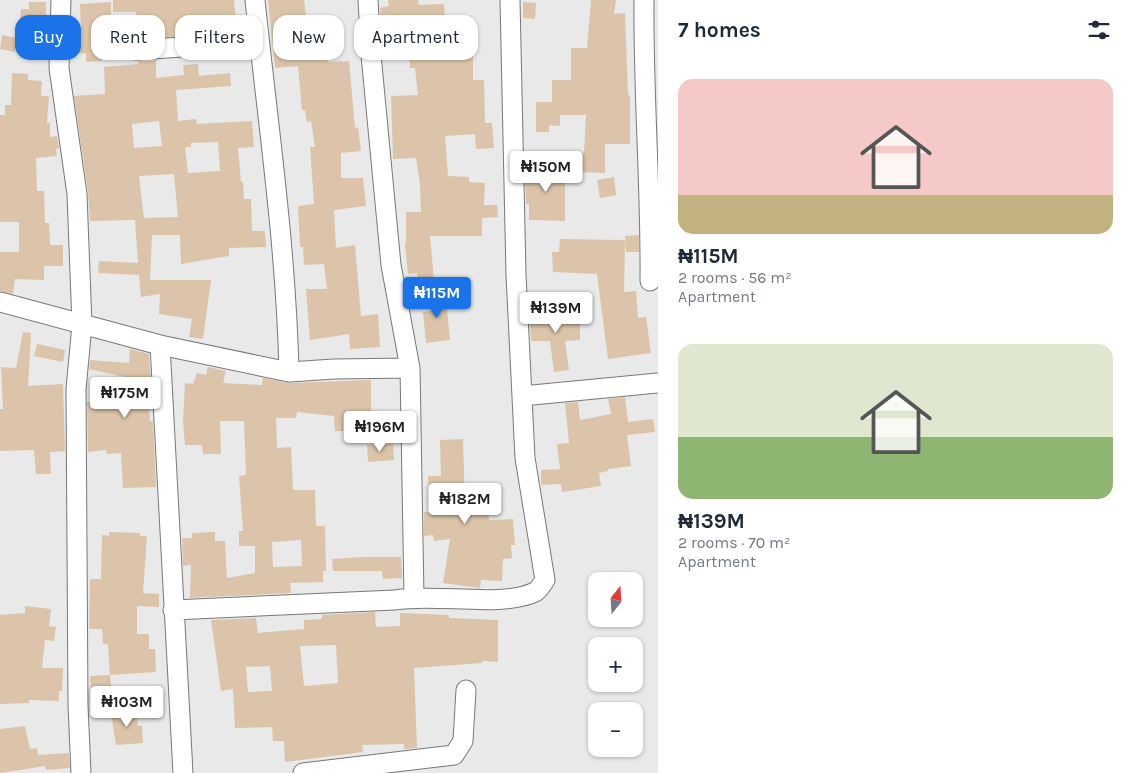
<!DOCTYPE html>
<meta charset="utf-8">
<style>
:root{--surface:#fff;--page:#f6f6f7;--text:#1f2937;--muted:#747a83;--accent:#1a73e8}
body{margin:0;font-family:Karla,sans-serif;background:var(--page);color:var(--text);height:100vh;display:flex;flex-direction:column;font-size:19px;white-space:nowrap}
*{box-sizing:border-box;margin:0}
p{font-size:16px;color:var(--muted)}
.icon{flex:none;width:28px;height:28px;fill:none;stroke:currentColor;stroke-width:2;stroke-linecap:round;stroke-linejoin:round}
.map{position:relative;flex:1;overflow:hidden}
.details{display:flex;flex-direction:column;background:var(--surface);width:475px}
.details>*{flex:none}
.hud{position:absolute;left:15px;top:15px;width:475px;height:45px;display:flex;gap:10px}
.needle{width:32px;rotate:17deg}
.controls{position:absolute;left:588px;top:572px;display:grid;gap:10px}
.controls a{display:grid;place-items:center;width:55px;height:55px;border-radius:10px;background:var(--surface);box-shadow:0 1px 4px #0004;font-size:25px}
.price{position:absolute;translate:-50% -42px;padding:0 11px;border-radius:5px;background:#fff;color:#222;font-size:16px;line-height:32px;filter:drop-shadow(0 1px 2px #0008)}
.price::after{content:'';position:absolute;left:50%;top:30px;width:15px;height:11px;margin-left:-8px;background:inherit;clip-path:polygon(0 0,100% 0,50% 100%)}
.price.on{background:var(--accent);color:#fff}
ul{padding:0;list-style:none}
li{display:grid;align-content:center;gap:10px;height:265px;padding:0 20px}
li span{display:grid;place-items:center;height:155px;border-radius:15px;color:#555}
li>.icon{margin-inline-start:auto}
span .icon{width:90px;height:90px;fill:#fffc;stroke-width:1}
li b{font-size:21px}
h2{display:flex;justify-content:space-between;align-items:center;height:60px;padding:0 20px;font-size:21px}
.pill{padding:0 18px;border-radius:15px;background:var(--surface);box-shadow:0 1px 4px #0004;font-size:18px;line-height:45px}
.pill.on{background:var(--accent);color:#fff}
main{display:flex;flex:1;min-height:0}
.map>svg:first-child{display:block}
</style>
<main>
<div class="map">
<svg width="658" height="773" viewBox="0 0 658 773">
<rect width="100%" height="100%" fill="#e9e9ea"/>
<path fill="#dbc4a9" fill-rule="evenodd" d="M 113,0 L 234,0 L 236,21 L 240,21 L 241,32 L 139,39 L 136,12 L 113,12 Z
M 268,0 L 304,0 L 310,45 L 327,43 L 328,62 L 349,61 L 355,128 L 358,127 L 361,151 L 341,153 L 341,178 L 363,178 L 366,206 L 334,210 L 336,248 L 355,245 L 361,316 L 378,314 L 380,347 L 350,349 L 349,334 L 310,340 L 306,289 L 327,289 L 324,264 L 304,265 L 303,247 L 300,247 L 298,206 L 314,204 L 310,147 L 315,147 L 311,121 L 307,122 L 305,110 L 302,110 L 298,66 L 275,68 Z
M 388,0 L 418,0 L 419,5 L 444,4 L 446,37 L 473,36 L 473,80 L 484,80 L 485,123 L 492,123 L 494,148 L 476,149 L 475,134 L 445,136 L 448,176 L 469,177 L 469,182 L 485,183 L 484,205 L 497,205 L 498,217 L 482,218 L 482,236 L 430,236 L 434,281 L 418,283 L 417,273 L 408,274 L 405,244 L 406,243 L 406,212 L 421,212 L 420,184 L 416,158 L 393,159 L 391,96 L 418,95 L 415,68 L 410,68 L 409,39 L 381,40 L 380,8 L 389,6 Z
M 591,0 L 616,0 L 614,14 L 625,13 L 628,94 L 630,96 L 630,144 L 605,144 L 605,173 L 575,172 L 575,153 L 584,153 L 586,115 L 560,115 L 560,126 L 549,125 L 549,132 L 536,132 L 536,102 L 552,102 L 552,80 L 571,80 L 571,48 L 587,48 Z
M 29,2 L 46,2 L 46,24 L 20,24 L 21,9 L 29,9 Z
M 111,2 L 111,14 L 108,15 L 109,34 L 101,35 L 102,61 L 86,62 L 86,53 L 71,53 L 71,29 L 81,29 L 80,4 Z
M 523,2 L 536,3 L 535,19 L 523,18 Z
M 2,35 L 17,38 L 15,52 L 0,49 Z
M 156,60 L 156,78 L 184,75 L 183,65 L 198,64 L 199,76 L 230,73 L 231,86 L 176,90 L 178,121 L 196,119 L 197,124 L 252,121 L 254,147 L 238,148 L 241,182 L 243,182 L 244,199 L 251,199 L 252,231 L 265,231 L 266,247 L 229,248 L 229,256 L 181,264 L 180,235 L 152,235 L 150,280 L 211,280 L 203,339 L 189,337 L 192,319 L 159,314 L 160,294 L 141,297 L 139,275 L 98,273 L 99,261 L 138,263 L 135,220 L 90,221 L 88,192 L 74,96 L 105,94 L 104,67 L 138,64 L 138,61 ZM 159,121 L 162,146 L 134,148 L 132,124 ZM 218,142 L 220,171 L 188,173 L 185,147 L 191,147 L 191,143 ZM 174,174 L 178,217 L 144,218 L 139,176 Z
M 12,73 L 28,74 L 28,80 L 42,81 L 41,96 L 49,96 L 47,123 L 50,123 L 50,137 L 57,136 L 59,148 L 56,149 L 57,156 L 36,158 L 37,191 L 44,191 L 45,223 L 49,223 L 50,245 L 63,245 L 63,266 L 44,266 L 44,280 L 15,279 L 13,294 L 0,291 L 0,252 L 19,252 L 19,222 L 0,222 L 0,115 L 5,115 L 5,105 L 11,105 Z
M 525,167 L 565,167 L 565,221 L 529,220 L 529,204 L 526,204 Z
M 614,177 L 616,195 L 600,198 L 597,180 Z
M 639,235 L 639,252 L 626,252 L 625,236 Z
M 560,239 L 625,240 L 624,292 L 636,291 L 638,318 L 646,317 L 651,353 L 608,359 L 597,274 L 553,272 L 552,252 L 559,252 Z
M 445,289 L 450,340 L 426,343 L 423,312 L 433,311 L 432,291 Z
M 529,312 L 580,314 L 580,340 L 565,341 L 569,370 L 554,372 L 550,341 L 531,341 Z
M 23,332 L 31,333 L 28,386 L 63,384 L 65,451 L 50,452 L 51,474 L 36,474 L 34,450 L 0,451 L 0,409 L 3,409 L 1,367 L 16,368 Z
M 37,344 L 65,350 L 63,362 L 34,356 Z
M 130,349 L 149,354 L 151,385 L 149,400 L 150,421 L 153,421 L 156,487 L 123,488 L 121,453 L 107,454 L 106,450 L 88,452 L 87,402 L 94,402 L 96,383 L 138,380 L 89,369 L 90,360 L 129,363 Z
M 208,367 L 226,371 L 223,383 L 262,385 L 263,378 L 289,383 L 371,380 L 371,431 L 335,431 L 334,416 L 297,412 L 296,418 L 276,418 L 277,448 L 291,447 L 293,490 L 315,490 L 316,526 L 325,526 L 326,571 L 323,571 L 323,582 L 290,583 L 291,593 L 190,598 L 191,565 L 183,566 L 182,538 L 192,538 L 192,533 L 215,532 L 215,541 L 225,541 L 227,578 L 255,573 L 255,546 L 239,546 L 239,531 L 243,531 L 239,476 L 246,475 L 244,421 L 220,421 L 221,454 L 203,454 L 202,445 L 185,445 L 183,421 L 185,383 L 193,384 L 197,373 L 206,375 ZM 301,540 L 302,566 L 273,567 L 272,542 Z
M 625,397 L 628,422 L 653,419 L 655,432 L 627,435 L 631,466 L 608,469 L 608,471 L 599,473 L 601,486 L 562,492 L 561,484 L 541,485 L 541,470 L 560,469 L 557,444 L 569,443 L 565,403 L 578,402 L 580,420 L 611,414 L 608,399 Z
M 463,439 L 465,507 L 488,506 L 489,520 L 513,519 L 515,545 L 511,545 L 512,558 L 503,559 L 502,581 L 481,580 L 480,588 L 443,583 L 450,539 L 434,541 L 433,535 L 424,536 L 424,512 L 429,512 L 428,476 L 441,476 L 440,440 Z
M 393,444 L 394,460 L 368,462 L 367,445 Z
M 109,532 L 140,533 L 140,536 L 147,536 L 143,593 L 159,594 L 159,607 L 137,606 L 137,634 L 149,634 L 149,649 L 155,649 L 156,672 L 110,675 L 108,644 L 103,644 L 102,629 L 89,629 L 90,579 L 101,579 L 102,535 L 109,536 Z
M 363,557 L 401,557 L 402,578 L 383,579 L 382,571 L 333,571 L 332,559 Z
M 25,606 L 51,609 L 49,626 L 56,627 L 54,641 L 45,640 L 42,668 L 63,668 L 62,691 L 59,691 L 59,701 L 29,700 L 29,703 L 0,704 L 0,615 L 25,613 Z
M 375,612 L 376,627 L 400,626 L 400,613 L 449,615 L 449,618 L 498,620 L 498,662 L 482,661 L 482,663 L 414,668 L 417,748 L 404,749 L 404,744 L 362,745 L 363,752 L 285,762 L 284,741 L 273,741 L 272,727 L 235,728 L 233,689 L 221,691 L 211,620 L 256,618 L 258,633 L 304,629 L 304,620 L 322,619 L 322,615 ZM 336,645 L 338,683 L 304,686 L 300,646 ZM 270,666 L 272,691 L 248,692 L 246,667 Z
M 110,675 L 113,707 L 96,708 L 93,691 L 91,692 L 90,676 Z
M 136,710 L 138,726 L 142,726 L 143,743 L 116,745 L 111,713 Z
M 25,726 L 30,749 L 37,748 L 38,755 L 69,753 L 70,768 L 46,770 L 45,766 L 0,773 L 0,729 Z"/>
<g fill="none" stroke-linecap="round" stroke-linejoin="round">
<defs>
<path id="street" d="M 61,0 L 59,68 L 77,194 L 82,325 L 76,389 L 78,705 L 81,773
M 255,0 C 268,125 286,245 289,372
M 368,0 L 371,55 L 391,265 L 410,368 L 414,597
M 644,0 C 643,94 651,187 650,281
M 136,50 L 259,42
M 0,302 L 160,345 L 289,372 L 334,369 L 410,368
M 160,345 L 183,773
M 522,396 L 658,383
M 173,610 L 395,600 C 435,593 502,608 535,592 C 539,590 542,584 545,580 L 525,458 L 516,275 L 510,0
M 303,773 L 454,755 L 463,741 L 466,690"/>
</defs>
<use href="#street" stroke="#78787a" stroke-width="21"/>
<use href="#street" stroke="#fff" stroke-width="19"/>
</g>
</svg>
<div class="controls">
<a><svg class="needle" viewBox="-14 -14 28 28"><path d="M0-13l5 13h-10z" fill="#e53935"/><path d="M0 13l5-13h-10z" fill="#747a83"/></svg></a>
<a>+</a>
<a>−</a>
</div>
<b class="price" style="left:546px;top:193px">₦150M</b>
<b class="price on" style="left:437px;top:319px">₦115M</b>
<b class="price" style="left:556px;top:334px">₦139M</b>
<b class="price" style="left:125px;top:419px">₦175M</b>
<b class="price" style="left:380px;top:453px">₦196M</b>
<b class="price" style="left:465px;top:525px">₦182M</b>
<b class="price" style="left:127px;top:728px">₦103M</b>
<div class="hud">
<a class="pill on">Buy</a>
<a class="pill">Rent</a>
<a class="pill">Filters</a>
<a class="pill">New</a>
<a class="pill">Apartment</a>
</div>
</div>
<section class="details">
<h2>7 homes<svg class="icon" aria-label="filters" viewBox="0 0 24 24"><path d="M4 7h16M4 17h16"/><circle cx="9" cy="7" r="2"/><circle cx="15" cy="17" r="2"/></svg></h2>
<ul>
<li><span style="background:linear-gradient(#f6c9c9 75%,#c2b280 0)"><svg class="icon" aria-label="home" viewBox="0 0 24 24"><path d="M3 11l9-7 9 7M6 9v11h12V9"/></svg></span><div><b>₦115M</b><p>2 rooms · 56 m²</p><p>Apartment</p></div></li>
<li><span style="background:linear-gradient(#dfe7d0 60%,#8fb573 0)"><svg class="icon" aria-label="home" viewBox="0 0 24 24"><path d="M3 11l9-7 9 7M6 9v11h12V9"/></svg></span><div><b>₦139M</b><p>2 rooms · 70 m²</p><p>Apartment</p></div></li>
</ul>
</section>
</main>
